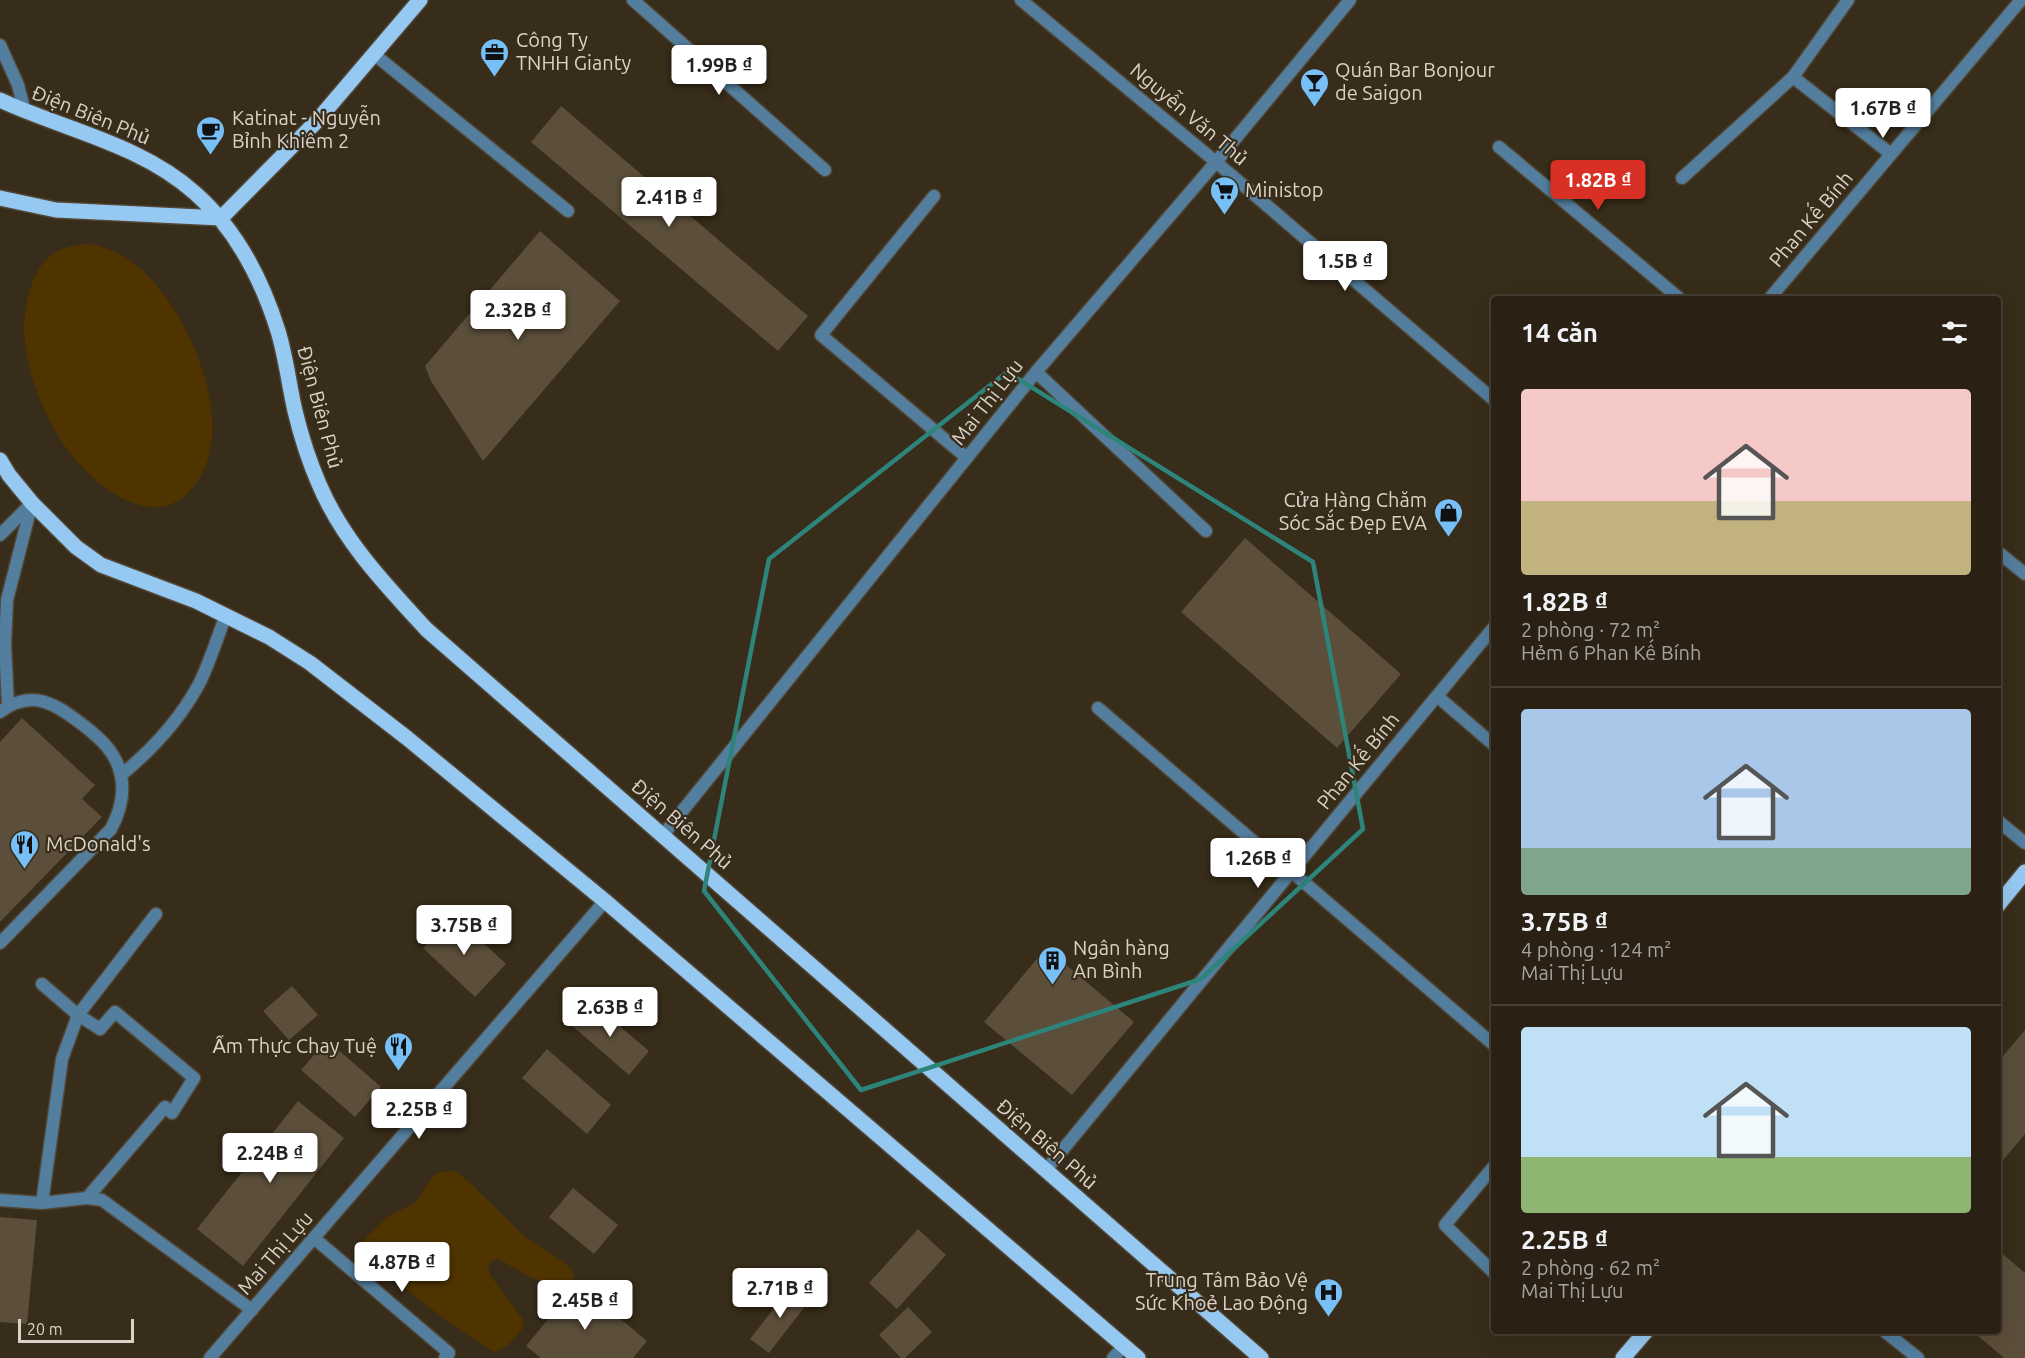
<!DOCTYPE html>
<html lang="vi">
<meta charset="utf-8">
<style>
:root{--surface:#2a2114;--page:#362e22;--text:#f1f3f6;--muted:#a5a3a0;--line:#463e34;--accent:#d93025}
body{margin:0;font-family:Ubuntu,sans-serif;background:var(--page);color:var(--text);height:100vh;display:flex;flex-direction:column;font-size:22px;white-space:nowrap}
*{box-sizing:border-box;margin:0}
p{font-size:20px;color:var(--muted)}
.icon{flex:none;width:33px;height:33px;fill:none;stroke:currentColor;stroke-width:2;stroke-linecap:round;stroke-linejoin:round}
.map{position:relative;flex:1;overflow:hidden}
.sheet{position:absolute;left:1491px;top:296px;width:510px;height:1038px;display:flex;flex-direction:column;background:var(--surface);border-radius:6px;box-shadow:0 6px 24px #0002,0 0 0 2px var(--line)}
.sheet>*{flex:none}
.scale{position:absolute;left:18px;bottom:15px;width:116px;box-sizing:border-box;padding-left:6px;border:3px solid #dad2c7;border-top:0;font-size:16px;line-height:21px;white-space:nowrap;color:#dad2c7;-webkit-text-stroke:4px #382c1a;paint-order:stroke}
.price{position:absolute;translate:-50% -51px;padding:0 14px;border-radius:6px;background:#fff;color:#222;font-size:20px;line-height:39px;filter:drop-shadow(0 2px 3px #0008)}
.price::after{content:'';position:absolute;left:50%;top:36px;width:18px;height:14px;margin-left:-9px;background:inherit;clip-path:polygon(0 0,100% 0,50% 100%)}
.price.selected{background:var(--accent);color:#fff}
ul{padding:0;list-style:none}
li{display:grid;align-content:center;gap:12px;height:318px;padding:0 30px}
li+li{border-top:2px solid var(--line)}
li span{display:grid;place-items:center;height:186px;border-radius:6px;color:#555}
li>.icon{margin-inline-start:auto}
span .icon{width:108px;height:108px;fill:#fffc;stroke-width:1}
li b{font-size:26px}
h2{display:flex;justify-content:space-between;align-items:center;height:72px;padding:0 30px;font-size:26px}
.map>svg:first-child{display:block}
</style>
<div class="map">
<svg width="2025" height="1358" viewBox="0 0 2025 1358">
<rect width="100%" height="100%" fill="#382c1a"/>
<path fill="#503400" d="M 89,244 C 107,247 124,255 138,267 C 190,309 246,438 187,494 C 146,532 88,479 64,445 C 48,421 36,394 29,366 C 23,341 22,315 30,290 C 40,258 55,246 89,244 Z
M 456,1171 L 468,1181 L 525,1237 L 566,1264 L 572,1270 L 574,1276 L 571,1284 C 551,1292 516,1269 499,1259 L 491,1261 L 488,1268 L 490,1275 L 523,1320 L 523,1328 L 508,1345 L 495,1352 C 446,1322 402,1289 361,1248 L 363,1241 L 387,1217 L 415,1203 L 433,1176 L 439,1172 Z"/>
<path fill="#5b4e3a" d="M 561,106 L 808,316 L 778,351 L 531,142 Z
M 540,231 L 620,301 L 483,461 L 431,381 L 425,366 Z
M 1245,538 L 1401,674 L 1337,748 L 1181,612 Z
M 22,718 L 95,785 L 82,799 L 102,817 L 0,922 L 0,742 Z
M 454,915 L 506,964 L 475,997 L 423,948 Z
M 1046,948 L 1134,1022 L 1072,1095 L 984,1022 Z
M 292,986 L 318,1015 L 289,1040 L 263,1011 Z
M 590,1001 L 649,1051 L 629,1075 L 570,1024 Z
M 2025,1030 L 2025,1134 L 1998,1166 L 1998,1062 Z
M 327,1040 L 381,1087 L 355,1117 L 301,1070 Z
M 547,1049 L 611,1105 L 587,1134 L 522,1078 Z
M 298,1101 L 344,1138 L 243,1266 L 197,1229 Z
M 573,1188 L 618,1225 L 594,1254 L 549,1217 Z
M 0,1217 L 37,1220 L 27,1324 L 0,1322 Z
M 918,1229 L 946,1255 L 897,1309 L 869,1283 Z
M 1998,1250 L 2025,1273 L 2025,1358 L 2004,1358 L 1971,1330 L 1998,1330 Z
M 578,1283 L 647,1341 L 633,1358 L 541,1358 L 526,1346 Z
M 792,1285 L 810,1300 L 769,1353 L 750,1339 Z
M 908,1307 L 932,1332 L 905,1358 L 901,1358 L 879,1335 Z"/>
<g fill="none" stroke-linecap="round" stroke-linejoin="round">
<defs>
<path id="service" d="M 375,55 L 568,211
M 1793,77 L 1891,154
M 1682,178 L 1793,77 L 1848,0
M 934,196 L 821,335 L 967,458
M 1036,372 L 1206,531
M 1998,552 L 2025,574
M 1437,696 L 1494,745
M 8,706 L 5,644 L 7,600 L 32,503
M 1098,708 L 1274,859 L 1292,872
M 0,712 C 32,688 56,704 83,725 C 100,738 117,753 121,776 C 125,795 120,812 111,829 L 0,943
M 121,775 C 153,749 179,721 199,684 C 210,662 217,638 226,615
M 42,984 L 78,1015 L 100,1029 L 115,1012 L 194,1078 L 172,1113 L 165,1107 L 87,1198
M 1494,1166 L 1445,1225 L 1494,1273
M 0,1200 L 42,1203 L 87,1198 L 102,1200 L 252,1310
M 42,1203 L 62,1059 L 78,1015 L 156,914
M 1113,1358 L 1124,1346"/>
<path id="minor" d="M 633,0 L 825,170
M 1021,0 L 1216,162 L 1494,400
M 1499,147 L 1679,298
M 1770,298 L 2021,0
M 0,535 L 32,503
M 1998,821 L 2025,843
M 663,835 L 1036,372 L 1216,162 L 1350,0
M 1292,872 L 1494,1045
M 1046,1170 C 1194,988 1345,808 1494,627
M 314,1238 L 449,1353 L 445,1358
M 1883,1330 L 1918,1358
M 210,1358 L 605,901"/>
<path id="tertiary" d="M 0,45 L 18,85 L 25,112"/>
<path id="primary" d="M 0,100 C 65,130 140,144 195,193 C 236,229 262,280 278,331 C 286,357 289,385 295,411 C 301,436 309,461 319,484 C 343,541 386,585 426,629 L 1261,1358
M 0,198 L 56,210 L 221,218
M 221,218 L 316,122 L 420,0
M 0,460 L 9,475 L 32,503 L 76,547 L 101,565 L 196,601 L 269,637 L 310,663 L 407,738 L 605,901 L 1138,1358
M 1998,905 L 2025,872
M 1623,1358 L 1647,1330"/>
</defs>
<use href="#service" stroke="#524736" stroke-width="15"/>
<use href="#minor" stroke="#524736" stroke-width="15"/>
<use href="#tertiary" stroke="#524736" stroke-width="15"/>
<use href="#primary" stroke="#524736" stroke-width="18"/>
<use href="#service" stroke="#537e9e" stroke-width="12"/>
<use href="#minor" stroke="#537e9e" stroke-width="12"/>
<use href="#tertiary" stroke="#537e9e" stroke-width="12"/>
<use href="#primary" stroke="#96c9f2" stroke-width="15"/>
</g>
<path fill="none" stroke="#2d847b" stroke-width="4.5" stroke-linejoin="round" d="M 1007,372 L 1313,562 L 1363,829 L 1201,979 L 861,1090 L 704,891 L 769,559 Z"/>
<defs>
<symbol id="office-pin" viewBox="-11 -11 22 30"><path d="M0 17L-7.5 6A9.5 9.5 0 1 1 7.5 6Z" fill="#76c0f7" stroke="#382c1a"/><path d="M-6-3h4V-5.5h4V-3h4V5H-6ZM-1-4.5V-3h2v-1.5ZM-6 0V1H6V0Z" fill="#111"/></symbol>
<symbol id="bar-pin" viewBox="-11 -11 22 30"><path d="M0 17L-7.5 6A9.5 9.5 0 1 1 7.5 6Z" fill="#76c0f7" stroke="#382c1a"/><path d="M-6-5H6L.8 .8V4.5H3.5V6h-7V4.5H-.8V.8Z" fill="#111"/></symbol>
<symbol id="cafe-pin" viewBox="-11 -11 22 30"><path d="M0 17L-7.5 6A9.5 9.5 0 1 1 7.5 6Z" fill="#76c0f7" stroke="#382c1a"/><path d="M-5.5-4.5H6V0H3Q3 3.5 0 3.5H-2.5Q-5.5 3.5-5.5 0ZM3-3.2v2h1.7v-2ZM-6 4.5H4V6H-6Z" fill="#111"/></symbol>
<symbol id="supermarket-pin" viewBox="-11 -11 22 30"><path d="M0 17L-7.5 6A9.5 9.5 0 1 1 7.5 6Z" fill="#76c0f7" stroke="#382c1a"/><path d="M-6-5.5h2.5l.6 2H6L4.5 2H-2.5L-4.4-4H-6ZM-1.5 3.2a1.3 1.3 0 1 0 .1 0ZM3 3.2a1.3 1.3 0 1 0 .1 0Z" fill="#111"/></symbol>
<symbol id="shop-pin" viewBox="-11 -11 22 30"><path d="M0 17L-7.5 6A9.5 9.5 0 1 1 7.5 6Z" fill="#76c0f7" stroke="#382c1a"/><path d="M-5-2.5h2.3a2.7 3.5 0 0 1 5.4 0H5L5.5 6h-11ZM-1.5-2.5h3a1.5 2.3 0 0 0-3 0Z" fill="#111"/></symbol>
<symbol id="restaurant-pin" viewBox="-11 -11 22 30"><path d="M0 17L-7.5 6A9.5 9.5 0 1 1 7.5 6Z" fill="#76c0f7" stroke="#382c1a"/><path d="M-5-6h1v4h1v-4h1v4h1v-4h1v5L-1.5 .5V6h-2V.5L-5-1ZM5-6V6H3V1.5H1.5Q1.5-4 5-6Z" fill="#111"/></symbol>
<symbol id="building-pin" viewBox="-11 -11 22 30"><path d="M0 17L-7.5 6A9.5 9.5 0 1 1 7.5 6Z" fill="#76c0f7" stroke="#382c1a"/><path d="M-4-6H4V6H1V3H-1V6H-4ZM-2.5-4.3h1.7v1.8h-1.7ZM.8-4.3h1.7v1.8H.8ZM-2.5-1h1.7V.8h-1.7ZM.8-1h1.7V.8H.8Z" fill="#111"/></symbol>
<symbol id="hospital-pin" viewBox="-11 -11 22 30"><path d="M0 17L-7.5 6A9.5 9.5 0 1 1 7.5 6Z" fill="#76c0f7" stroke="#382c1a"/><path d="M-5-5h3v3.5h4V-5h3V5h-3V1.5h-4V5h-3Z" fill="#111"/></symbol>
</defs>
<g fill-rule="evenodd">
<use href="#office-pin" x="478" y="36" width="33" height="45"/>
<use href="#bar-pin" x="1298" y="66" width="33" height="45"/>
<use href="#cafe-pin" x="194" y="114" width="33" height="45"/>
<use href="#supermarket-pin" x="1208" y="174" width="33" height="45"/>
<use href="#shop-pin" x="1432" y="496" width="33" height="45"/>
<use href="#restaurant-pin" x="8" y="828" width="33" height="45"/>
<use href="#building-pin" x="1036" y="944" width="33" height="45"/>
<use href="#restaurant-pin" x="382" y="1030" width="33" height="45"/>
<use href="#hospital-pin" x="1312" y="1276" width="33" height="45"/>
</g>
<g text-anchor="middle" stroke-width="4.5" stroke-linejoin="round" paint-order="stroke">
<g font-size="20" fill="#dad2c7" stroke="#382c1a" text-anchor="start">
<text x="516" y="47">Công Ty<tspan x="516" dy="23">TNHH Gianty</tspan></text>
<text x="1335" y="77">Quán Bar Bonjour<tspan x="1335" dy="23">de Saigon</tspan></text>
<text x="232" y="125">Katinat - Nguyễn<tspan x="232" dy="23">Bỉnh Khiêm 2</tspan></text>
<text x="1245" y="197">Ministop</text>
<text x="1427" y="507" text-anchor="end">Cửa Hàng Chăm<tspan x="1427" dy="23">Sóc Sắc Đẹp EVA</tspan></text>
<text x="46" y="851">McDonald's</text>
<text x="1073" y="955">Ngân hàng<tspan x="1073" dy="23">An Bình</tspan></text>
<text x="377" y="1053" text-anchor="end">Ẩm Thực Chay Tuệ</text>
<text x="1308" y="1287" text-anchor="end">Trung Tâm Bảo Vệ<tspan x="1308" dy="23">Sức Khoẻ Lao Động</tspan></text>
</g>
<g font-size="20" fill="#dad2c7" stroke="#382c1a">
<text transform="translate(1189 114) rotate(40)" y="7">Nguyễn Văn Thủ</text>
<text transform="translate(91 115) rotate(22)" y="7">Điện Biên Phủ</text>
<text transform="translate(1811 219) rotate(-50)" y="7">Phan Kế Bính</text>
<text transform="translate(987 402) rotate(-52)" y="7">Mai Thị Lựu</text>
<text transform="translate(320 407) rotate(75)" y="7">Ðiện Biên Phủ</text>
<text transform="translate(1358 761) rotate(-51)" y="7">Phan Kế Bính</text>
<text transform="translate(682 824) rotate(41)" y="7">Ðiện Biên Phủ</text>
<text transform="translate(1047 1144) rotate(41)" y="7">Ðiện Biên Phủ</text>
<text transform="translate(275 1253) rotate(-49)" y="7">Mai Thị Lựu</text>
</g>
</g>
</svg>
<div class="scale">20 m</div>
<b class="price" style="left:719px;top:96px">1.99B ₫</b>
<b class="price" style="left:1883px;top:139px">1.67B ₫</b>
<b class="price selected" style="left:1598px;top:211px">1.82B ₫</b>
<b class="price" style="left:669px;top:228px">2.41B ₫</b>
<b class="price" style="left:1345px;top:292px">1.5B ₫</b>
<b class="price" style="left:518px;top:341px">2.32B ₫</b>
<b class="price" style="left:1258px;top:889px">1.26B ₫</b>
<b class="price" style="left:464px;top:956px">3.75B ₫</b>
<b class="price" style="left:610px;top:1038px">2.63B ₫</b>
<b class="price" style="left:419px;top:1140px">2.25B ₫</b>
<b class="price" style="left:270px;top:1184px">2.24B ₫</b>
<b class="price" style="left:402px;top:1293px">4.87B ₫</b>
<b class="price" style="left:780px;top:1319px">2.71B ₫</b>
<b class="price" style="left:585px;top:1331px">2.45B ₫</b>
<section class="sheet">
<h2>14 căn<svg class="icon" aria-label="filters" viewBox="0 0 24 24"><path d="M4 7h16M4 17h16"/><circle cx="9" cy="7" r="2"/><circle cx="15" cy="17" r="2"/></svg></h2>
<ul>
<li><span style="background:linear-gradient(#f6c9c9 60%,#c2b280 0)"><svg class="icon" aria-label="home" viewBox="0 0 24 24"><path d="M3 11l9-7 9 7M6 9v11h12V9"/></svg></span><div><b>1.82B ₫</b><p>2 phòng · 72 m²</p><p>Hẻm 6 Phan Kế Bính</p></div></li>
<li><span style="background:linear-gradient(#a9c7e8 75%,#7fa58c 0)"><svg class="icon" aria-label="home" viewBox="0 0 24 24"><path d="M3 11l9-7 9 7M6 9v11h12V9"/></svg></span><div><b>3.75B ₫</b><p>4 phòng · 124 m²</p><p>Mai Thị Lựu</p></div></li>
<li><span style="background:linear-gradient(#bfe0f5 70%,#8fb573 0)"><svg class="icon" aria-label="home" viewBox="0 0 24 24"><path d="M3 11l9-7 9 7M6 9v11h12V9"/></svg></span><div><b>2.25B ₫</b><p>2 phòng · 62 m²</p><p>Mai Thị Lựu</p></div></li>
</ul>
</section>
</div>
